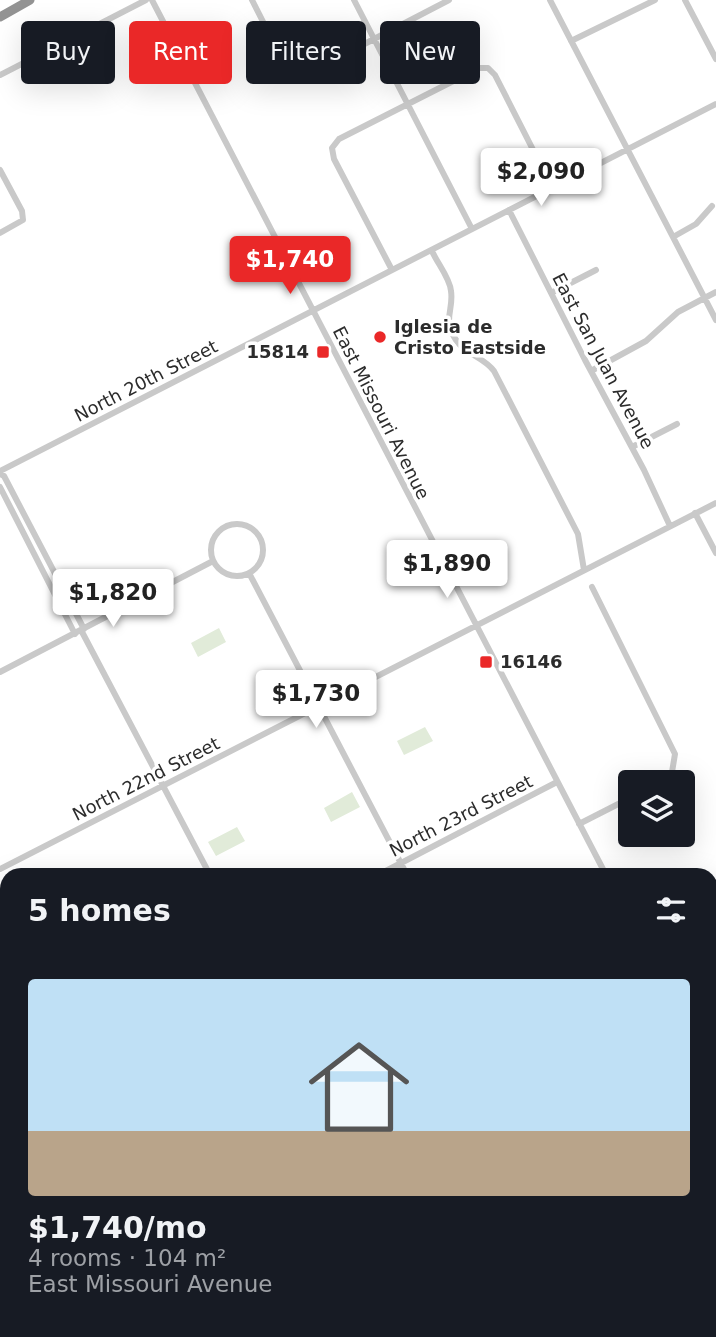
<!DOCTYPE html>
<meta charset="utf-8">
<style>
:root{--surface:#171b24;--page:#242831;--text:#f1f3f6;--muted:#9ea1a6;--accent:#ea2828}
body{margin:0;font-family:"DejaVu Sans",sans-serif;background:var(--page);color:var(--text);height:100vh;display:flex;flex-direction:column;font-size:26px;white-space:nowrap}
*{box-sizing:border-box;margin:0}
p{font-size:23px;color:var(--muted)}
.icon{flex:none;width:38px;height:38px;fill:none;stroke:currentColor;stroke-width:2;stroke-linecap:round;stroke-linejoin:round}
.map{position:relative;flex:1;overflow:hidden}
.sheet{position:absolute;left:0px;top:868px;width:718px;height:469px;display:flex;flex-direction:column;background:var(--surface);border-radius:21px 21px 0 0;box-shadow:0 7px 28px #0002}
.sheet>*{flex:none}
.top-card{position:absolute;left:21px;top:21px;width:676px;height:63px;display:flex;gap:14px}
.buttons{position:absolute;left:618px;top:770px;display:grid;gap:14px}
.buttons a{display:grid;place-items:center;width:77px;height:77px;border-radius:7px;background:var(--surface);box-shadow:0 7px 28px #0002;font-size:35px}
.price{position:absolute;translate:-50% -60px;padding:0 16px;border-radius:7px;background:#fff;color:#222;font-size:23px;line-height:46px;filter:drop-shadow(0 2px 4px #0008)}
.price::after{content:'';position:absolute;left:50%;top:42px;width:21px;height:16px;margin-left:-10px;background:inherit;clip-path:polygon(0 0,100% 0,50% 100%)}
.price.active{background:var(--accent);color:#fff}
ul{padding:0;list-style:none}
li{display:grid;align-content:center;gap:14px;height:371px;padding:0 28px}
li span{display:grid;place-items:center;height:217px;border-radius:7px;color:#555}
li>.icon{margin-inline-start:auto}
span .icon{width:126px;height:126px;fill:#fffc;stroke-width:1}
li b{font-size:30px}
h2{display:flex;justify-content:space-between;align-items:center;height:84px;padding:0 28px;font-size:30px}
.tag{padding:0 24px;border-radius:7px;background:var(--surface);box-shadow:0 7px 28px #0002;font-size:24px;line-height:63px}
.tag.active{background:var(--accent);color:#fff}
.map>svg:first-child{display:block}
</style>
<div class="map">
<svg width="716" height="1337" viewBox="0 0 716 1337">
<rect width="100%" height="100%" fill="#fff"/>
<path fill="#e1ebd9" d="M 219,628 L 226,642 L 198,657 L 191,643 Z
M 425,727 L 433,741 L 404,755 L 397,741 Z
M 352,792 L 360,807 L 331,822 L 324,808 Z
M 237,827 L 245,841 L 216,856 L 208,842 Z
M 716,1308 L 716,1337 L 676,1337 L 685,1330 L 710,1330 L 711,1312 Z
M 613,1330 L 657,1330 L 666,1337 L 602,1337 Z"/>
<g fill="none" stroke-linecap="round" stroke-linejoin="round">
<path stroke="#c9c9c9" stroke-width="6" d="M 152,0 L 606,875
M 252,0 L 291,77 L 299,78 L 449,0
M 354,0 L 472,229
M 550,0 L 716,320
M 685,0 L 716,59
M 571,41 L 655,0
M 0,75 L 146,0
M 0,170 L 22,211 L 23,220 L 0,233
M 509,210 L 585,360 L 644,470 L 670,526
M 673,237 L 696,224 L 712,206
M 432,251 C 437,263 450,278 451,291 C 454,310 442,319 456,340 C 466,355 484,357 494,371 L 578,534 L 584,570
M 392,270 L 334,159 L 332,148 L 339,139 L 479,68 L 488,68 L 495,75 L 552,187
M 551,293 L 596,270
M 591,371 L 646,341 L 678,312 L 716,292
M 632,447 L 677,424
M 0,471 L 716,104
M 0,474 L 4,476 L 84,629
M 0,487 L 75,634
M 695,513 L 716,553
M211 550a26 26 0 1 1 52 0a26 26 0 1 1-52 0Z
M 249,573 L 407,875
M 592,587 L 675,754 L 672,772 L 660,782
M 81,630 L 210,875
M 0,672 L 213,561
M 579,824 L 630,798
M 0,869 L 716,503
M 378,875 L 557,782
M 710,959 L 716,960
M 710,974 L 716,973
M 0,989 L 7,991
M 710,1053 L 716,1049
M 710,1063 L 716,1069
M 710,1075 L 716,1078
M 710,1085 L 716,1090
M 710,1136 L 716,1141
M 710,1223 L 716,1228
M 710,1270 L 716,1266
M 356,1330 L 360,1337
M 503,1335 L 516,1335 L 520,1337"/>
<path stroke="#a4a4a4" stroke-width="8" d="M 710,899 L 716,896
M 710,915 L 716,912
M 0,1228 L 7,1241
M 0,1257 L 7,1253
M 0,1261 L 7,1277
M 36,1330 L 40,1337
M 56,1330 L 60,1337"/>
<path stroke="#939393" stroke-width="9" d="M 0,17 L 30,0"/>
</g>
<g fill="#ea2828" stroke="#fff" stroke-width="2.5">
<circle cx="380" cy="337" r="7"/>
<rect x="316" y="345" width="14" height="14" rx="3.5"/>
<rect x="479" y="655" width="14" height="14" rx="3.5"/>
</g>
<g text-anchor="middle" stroke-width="7" stroke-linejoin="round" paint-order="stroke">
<g font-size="18" font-weight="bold" fill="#2c2c2c" stroke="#fff" text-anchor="start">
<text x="394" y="333">Iglesia de<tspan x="394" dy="21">Cristo Eastside</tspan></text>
<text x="309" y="358" text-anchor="end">15814</text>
<text x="500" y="668">16146</text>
</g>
<g font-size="18" fill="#2c2c2c" stroke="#fff">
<text transform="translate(603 361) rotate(62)" y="6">East San Juan Avenue</text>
<text transform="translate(146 381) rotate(-27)" y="6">North 20th Street</text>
<text transform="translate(381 413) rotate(63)" y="6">East Missouri Avenue</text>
<text transform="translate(146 779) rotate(-27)" y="6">North 22nd Street</text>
<text transform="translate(461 816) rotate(-27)" y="6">North 23rd Street</text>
</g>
</g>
</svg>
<div class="buttons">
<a><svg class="icon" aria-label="layers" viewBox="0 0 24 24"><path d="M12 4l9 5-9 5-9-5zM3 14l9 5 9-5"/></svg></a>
</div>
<b class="price" style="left:541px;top:208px">$2,090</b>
<b class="price active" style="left:290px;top:296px">$1,740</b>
<b class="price" style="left:447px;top:600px">$1,890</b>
<b class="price" style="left:113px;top:629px">$1,820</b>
<b class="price" style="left:316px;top:730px">$1,730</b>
<div class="top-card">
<a class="tag">Buy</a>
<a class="tag active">Rent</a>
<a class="tag">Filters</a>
<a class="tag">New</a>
</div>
<section class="sheet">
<h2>5 homes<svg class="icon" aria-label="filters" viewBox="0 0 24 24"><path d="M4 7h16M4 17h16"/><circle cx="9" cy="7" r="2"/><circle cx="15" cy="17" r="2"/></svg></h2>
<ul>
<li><span style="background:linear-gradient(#bfe0f5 70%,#b9a48a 0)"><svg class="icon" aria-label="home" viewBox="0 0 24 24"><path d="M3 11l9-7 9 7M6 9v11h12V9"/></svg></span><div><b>$1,740/mo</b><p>4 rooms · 104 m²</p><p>East Missouri Avenue</p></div></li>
</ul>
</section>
</div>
